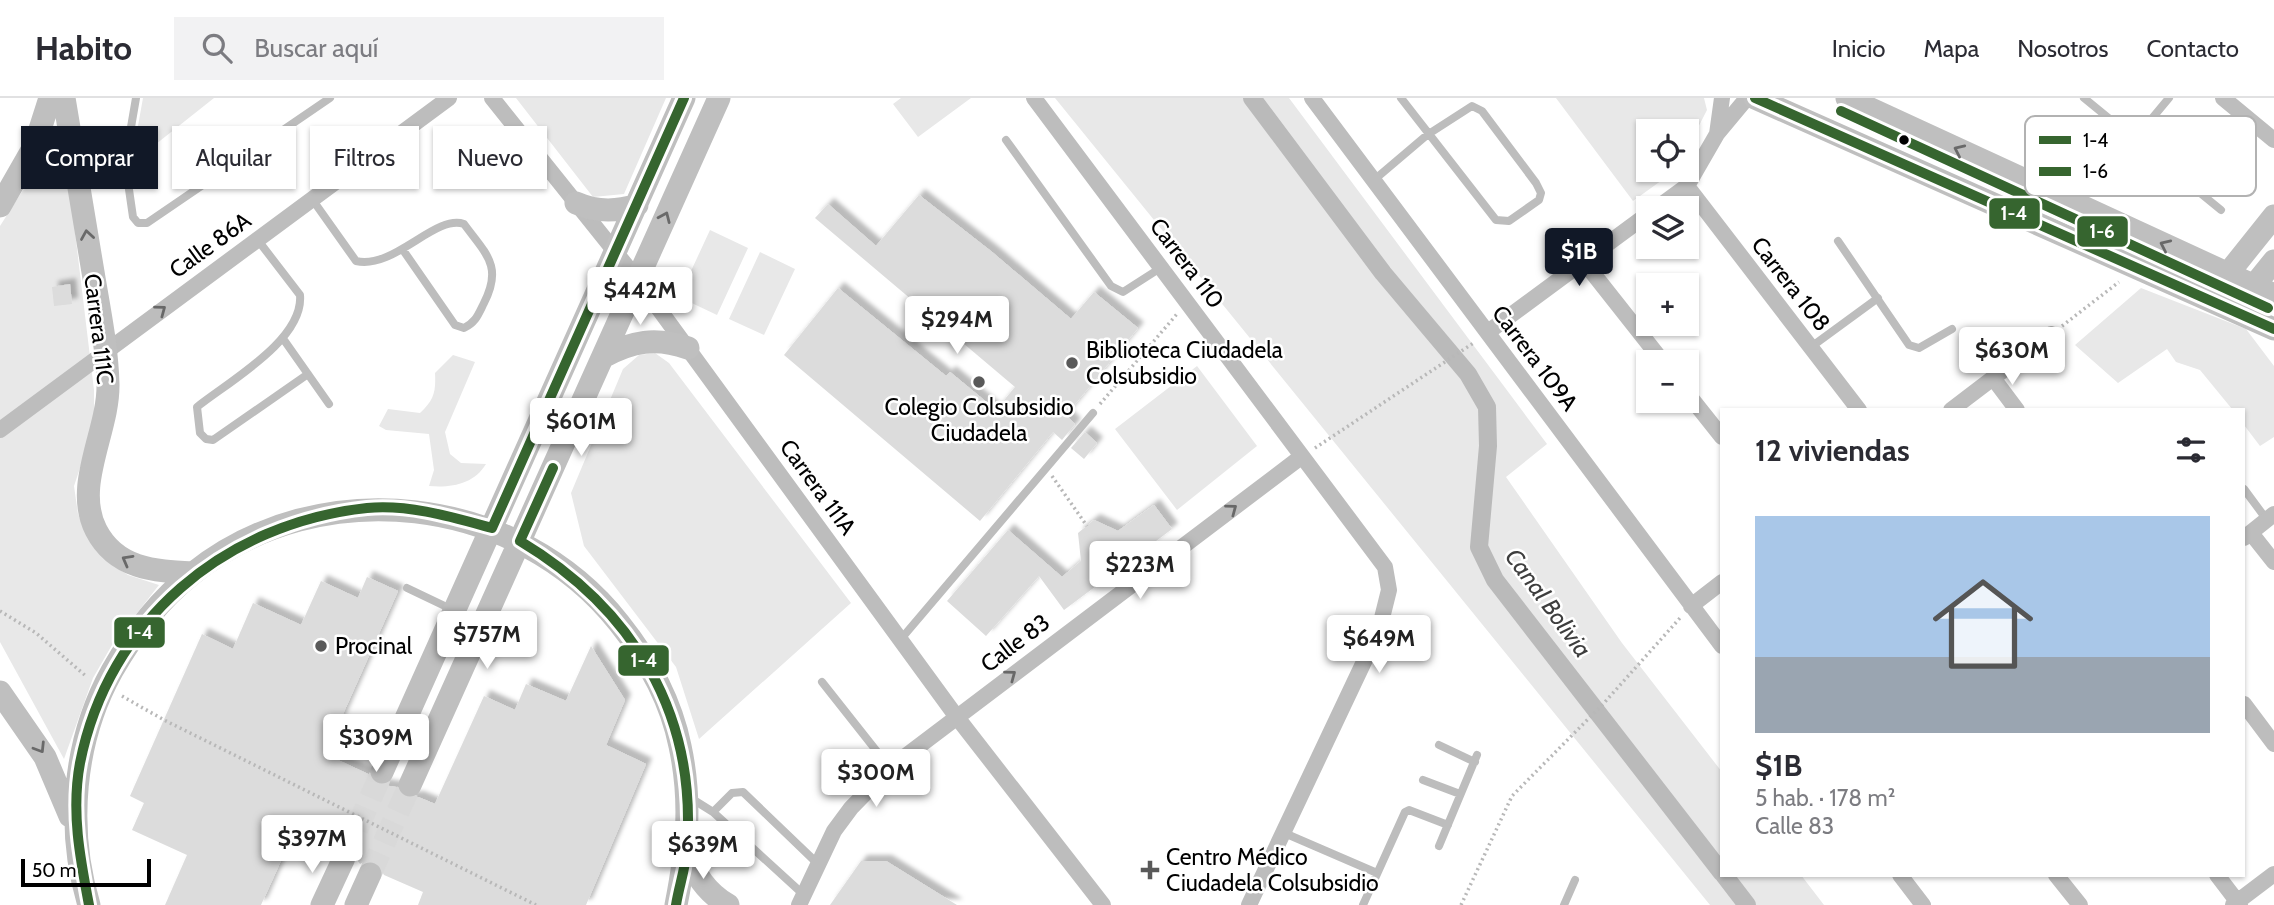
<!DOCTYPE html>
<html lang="es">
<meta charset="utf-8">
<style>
:root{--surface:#fff;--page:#f2f2f3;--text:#2b2b33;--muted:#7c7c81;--line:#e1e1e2;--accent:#111827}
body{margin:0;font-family:Cabin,sans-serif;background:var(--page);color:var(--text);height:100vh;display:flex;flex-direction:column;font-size:26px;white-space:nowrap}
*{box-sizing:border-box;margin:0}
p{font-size:23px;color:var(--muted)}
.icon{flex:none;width:38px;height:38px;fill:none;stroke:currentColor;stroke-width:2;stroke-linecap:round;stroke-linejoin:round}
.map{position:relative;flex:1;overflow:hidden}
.details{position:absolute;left:1720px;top:310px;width:525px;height:469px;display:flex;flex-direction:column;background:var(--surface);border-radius:0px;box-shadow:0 2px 5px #0004}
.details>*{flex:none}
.guide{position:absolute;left:21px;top:28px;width:665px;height:63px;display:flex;gap:14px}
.controls{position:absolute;left:1636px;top:21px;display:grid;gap:14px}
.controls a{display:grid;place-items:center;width:63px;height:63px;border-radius:0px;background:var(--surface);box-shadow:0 2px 5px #0004;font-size:35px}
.scale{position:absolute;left:21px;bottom:18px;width:130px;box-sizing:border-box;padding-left:7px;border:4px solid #000;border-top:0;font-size:19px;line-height:24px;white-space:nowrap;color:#000;-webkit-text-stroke:5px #fff;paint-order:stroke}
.price{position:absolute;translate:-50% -60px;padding:0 16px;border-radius:7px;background:#fff;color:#222;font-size:23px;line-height:46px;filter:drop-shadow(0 2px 4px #0008)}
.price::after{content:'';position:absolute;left:50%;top:42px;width:21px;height:16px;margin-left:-10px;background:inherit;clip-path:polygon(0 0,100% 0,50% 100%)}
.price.on{background:var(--accent);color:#fff}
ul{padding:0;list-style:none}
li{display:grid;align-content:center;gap:14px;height:371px;padding:0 35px}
li span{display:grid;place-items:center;height:217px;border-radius:0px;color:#555}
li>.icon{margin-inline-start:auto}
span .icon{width:126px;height:126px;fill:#fffc;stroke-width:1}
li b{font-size:30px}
h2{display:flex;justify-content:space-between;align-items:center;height:84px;padding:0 35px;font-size:30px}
.pill{padding:0 24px;border-radius:0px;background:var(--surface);box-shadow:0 2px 5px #0004;font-size:24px;line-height:63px}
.pill.on{background:var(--accent);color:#fff}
header{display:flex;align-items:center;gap:42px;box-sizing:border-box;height:98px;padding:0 35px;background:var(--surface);border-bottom:2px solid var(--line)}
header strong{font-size:33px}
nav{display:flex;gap:38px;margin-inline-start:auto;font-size:24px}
.search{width:490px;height:63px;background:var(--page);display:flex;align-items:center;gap:18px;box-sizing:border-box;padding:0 24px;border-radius:0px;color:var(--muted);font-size:26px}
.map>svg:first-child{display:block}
</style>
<header>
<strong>Habito</strong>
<div class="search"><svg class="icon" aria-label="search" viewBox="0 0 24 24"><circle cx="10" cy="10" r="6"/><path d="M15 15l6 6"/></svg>Buscar aquí</div>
<nav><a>Inicio</a><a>Mapa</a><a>Nosotros</a><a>Contacto</a></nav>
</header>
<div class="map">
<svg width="2274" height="807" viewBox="0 0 2274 807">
<defs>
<filter id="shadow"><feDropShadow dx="6" dy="-6" stdDeviation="2" flood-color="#0004"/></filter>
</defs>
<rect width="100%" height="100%" fill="#fff"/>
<path fill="#e8e8e8" d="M 143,0 L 214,0 L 151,50 L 134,50 Z
M 516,0 L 666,0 L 624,96 L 593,99 Z
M 901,0 L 971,0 L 918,39 L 893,6 Z
M 1055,0 L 1289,0 L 1547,346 L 1506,379 L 1622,545 L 1722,674 L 1722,777 L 1801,777 L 1824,807 L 1710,807 Z
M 1556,0 L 1704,0 L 1707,12 L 1687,51 L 1687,33 L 1648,33 L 1648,72 L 1676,72 L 1633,103 Z
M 37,70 L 68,76 L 94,292 L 94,328 L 74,388 L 78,416 L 87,438 L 108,464 L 128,477 L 159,487 L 112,547 L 93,580 L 64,661 L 0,544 L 0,128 Z
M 710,132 L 748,150 L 717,217 L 679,199 Z
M 760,154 L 795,171 L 764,237 L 729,221 Z
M 2141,190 L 2246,231 L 2274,268 L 2274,339 L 2260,348 L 2244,327 L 2244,312 L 2232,311 L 2200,272 L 2176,264 L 2167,251 L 2118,285 L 2075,247 Z
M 655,255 L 669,265 L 851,505 L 699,641 L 676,569 L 584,448 L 571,395 L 623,271 L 639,257 Z
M 453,257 L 475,264 L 445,334 L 450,356 L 461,365 L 486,366 C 474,386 452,390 429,388 L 434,372 L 429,336 L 386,332 L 379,328 L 388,311 L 420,315 C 434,302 436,294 435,275 Z
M 1197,268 L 1257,348 L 1177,412 L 1115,331 Z"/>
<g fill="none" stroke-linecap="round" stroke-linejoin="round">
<path stroke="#bababa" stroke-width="18" d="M 1252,0 L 1383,175 L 1468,276 L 1487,309 L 1488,348 L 1479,449 L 1495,482 L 1722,775
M 1724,777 L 1747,807"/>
</g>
<path fill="#dcdcdc" filter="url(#shadow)" d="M 919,97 L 992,154 L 1071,221 L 1094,194 L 1138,230 L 1066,317 L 1075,326 L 1062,342 L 1053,334 L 980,423 L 784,257 L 838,190 L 946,278 L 950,274 L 996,312 L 1015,289 L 815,120 L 828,106 L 876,148 Z
M 70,186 L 72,206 L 54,208 L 52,189 Z
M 1085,334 L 1097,345 L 1084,361 L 1071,350 Z
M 1154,407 L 1172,431 L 1064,512 L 1039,478 L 986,538 L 947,503 L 1008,432 L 1062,479 L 1081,463 L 1078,435 L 1094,422 L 1118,433 Z
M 367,479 L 398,493 L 325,656 L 368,676 L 376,686 L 396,689 L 405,700 L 418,699 L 435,706 L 484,598 L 515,612 L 526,586 L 566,603 L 591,548 L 625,602 L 606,647 L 646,666 L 586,807 L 418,807 L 423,794 L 384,777 L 376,764 L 368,762 L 360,766 L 348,749 L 341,748 L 332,754 L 293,736 L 261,807 L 165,807 L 187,757 L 132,732 L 144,705 L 130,698 L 202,536 L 233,551 L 253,505 L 301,527 L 321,483 L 358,500 Z
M 861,763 L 886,763 L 957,807 L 830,807 Z"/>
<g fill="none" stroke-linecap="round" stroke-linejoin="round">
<path stroke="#d9d9d9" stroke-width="23" stroke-dasharray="23 11" stroke-linecap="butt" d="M 343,762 L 382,674
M 370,776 L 410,687"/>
<path stroke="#b8b8b8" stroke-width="3.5" stroke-dasharray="2 3.5" stroke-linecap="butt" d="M 2062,228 L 2119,184
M 1100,306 L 1177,216
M 1315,350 L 1475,244
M 1052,378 L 1087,428
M 0,513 L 36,535 L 87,579
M 122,598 L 164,622 L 536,807
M 1461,807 L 1512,698 L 1604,605 L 1680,520"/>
<path stroke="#bdbdbd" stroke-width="8" d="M 136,0 L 125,64 L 133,119 L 138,125 L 147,125 L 330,0
M 2084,0 L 2221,112
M 1006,42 L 1111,188 L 1123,194 L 1162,169
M 2134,42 L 2169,0
M 1374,82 L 1427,37 L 1472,8 L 1482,13 L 1536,85 L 1541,95 L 1539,102 L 1509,123 L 1496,122 L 1401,0
M 312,101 L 356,163 C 394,172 435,116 464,126 C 486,156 503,168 484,205 C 478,217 476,224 464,230 L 455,227 L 403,152
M 257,141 L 300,197 C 304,242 228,284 197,309 L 200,335 L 206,341 L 213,342 L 308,276
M 1838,143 L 1909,247 L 1919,250 L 1952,231
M 284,242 L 329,306
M 1811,249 L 1878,200
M 2244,391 L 2267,422
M 407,490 L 451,511
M 901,541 L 1093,315
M 822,584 L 890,670
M 1439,647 L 1475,664
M 1423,682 L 1460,696
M 689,699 L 713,714 L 804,797
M 713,714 L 732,695 L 743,694 L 818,766
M 1282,734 L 1377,775
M 1439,748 L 1477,657
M 1363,807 L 1405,714 L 1409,712 L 1448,727
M 1564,807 L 1575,782"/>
<path stroke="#bdbdbd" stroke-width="16" d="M 492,0 L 637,181 L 956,618 L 1103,807
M 1034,0 L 1385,469 L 1389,492 L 1379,532 L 1249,807
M 1312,0 L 1722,548
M 2223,0 L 2274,42
M 1717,36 L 1722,0
M 1687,88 L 1859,312
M 1657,110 L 1687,88 L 1717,36 L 1747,0
M 1584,164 L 1663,264
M 1488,234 L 1648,116
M 1993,280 L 2017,312
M 1687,295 L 1722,339
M 1951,312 L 2051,236
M 0,332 L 449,0
M 2251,435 L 2274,464
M 2244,440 L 2274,416
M 1691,508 L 1722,484
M 2244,606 L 2274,646
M 1900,777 L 1923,807
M 2056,777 L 2080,807
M 2217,777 L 2240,807
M 799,807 L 834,733 L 851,710 L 890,670 L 1301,359
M 2233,807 L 2274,776"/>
<path stroke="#bfbfbf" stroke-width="23" d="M 64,0 C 74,58 83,116 93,174 C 99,211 107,248 108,286 C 109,333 73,387 96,432 C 116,471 154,473 193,475
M 1755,0 L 2274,231
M 1847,0 L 2274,197
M 576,105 C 596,114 616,114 637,107
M 0,108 L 35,47 L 50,0
M 2218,188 L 2274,118
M 2244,200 L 2274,163
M 603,259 C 632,243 656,239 688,250
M 0,594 L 45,659 L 70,718
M 382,674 L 684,0
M 410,687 L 719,0
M 687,751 C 693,775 706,794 728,807
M 89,807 C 66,731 73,643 112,573 C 133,536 158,503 192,476 C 320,373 518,397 619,525 C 647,560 671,603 680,648 C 692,704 687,751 676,807
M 322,807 L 343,762
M 356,807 L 370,776"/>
<defs>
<path id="bus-1" d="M 1755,0 L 2274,231
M 553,370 L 520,443 C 632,510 697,615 687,749 C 686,769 679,788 676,807
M 89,807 C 80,760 71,713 80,665 C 108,523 225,425 367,410 C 409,406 452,419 492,430 L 684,0"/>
<path id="bus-2" d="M 1841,13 L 2268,210"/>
</defs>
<use href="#bus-1" stroke="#fff" stroke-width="16"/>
<use href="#bus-2" stroke="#fff" stroke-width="16"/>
<use href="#bus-1" stroke="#36652f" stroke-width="10"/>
<use href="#bus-2" stroke="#36652f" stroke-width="10"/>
</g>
<defs><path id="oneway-chevron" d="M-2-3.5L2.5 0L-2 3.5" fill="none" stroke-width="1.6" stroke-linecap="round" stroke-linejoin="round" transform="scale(1.75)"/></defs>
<g stroke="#696969">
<use href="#oneway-chevron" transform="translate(1959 52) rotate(-155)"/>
<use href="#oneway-chevron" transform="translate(665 119) rotate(-66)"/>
<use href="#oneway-chevron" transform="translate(87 137) rotate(-99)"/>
<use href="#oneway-chevron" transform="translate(2165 147) rotate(-155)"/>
<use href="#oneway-chevron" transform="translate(127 462) rotate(-151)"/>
<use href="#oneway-chevron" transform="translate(40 650) rotate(58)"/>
</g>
<g stroke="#686868">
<use href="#oneway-chevron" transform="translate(161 212) rotate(-37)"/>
<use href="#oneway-chevron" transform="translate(1232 411) rotate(-37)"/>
<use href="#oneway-chevron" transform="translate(1011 577) rotate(-37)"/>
</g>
<circle fill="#000" stroke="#fff" stroke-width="2.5" cx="1904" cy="42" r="6"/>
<g fill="#595959" stroke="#fff" stroke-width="2.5">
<circle cx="1072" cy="265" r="7"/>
<circle cx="979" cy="284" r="7"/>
<circle cx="321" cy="548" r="7"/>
<path d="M1146.5 761.5h7v7h7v7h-7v7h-7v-7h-7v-7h7z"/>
</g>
<g text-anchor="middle" stroke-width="5" stroke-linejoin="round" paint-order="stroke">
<g font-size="23" fill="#000" stroke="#fff">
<text transform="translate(210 147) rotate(-36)" y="8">Calle 86A</text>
<text transform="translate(1187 165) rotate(53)" y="8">Carrera 110</text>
<text transform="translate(1791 186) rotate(52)" y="8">Carrera 108</text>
<text transform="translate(99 231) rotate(83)" y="8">Carrera 111C</text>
<text transform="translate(1535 260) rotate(53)" y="8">Carrera 109A</text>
<text transform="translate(818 389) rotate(54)" y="8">Carrera 111A</text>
<text transform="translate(1015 545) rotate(-37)" y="8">Calle 83</text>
</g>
<g font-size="23" fill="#000" stroke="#fff" text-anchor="start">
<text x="1086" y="260">Biblioteca Ciudadela<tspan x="1086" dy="26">Colsubsidio</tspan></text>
<text x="979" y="317" text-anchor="middle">Colegio Colsubsidio<tspan x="979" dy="26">Ciudadela</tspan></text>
<text x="335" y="556">Procinal</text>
<text x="1166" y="767">Centro Médico<tspan x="1166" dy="26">Ciudadela Colsubsidio</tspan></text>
</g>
<g font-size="24" font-style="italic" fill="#3e3e3e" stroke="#fff">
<text transform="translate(1548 505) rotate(54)" y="8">Canal Bolivia</text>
</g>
</g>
<rect x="2025" y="18" width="231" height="80" rx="10" fill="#fff" stroke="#b2b2b2" stroke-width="2"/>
<rect x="2039" y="38" width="32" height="8" fill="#36652f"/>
<rect x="2039" y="69" width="32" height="9" fill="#36652f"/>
<g font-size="19" fill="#000">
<text x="2083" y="49">1-4</text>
<text x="2083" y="80">1-6</text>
</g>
<g stroke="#fff" stroke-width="2.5">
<rect x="1988" y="99" width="53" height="33" rx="7" fill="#36652f"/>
<rect x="2076" y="117" width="53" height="33" rx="7" fill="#36652f"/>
<rect x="113" y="518" width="53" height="33" rx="7" fill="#36652f"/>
<rect x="617" y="546" width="53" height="33" rx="7" fill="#36652f"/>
</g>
<g font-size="19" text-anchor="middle" font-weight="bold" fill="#fff">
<text x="2014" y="122">1-4</text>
<text x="2102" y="140">1-6</text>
<text x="140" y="541">1-4</text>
<text x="644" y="569">1-4</text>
</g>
</svg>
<div class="controls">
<a><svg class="icon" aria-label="locate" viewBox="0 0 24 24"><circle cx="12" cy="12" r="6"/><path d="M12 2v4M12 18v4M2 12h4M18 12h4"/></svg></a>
<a><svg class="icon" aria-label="layers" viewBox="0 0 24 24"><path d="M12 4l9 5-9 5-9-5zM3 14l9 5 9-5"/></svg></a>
<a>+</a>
<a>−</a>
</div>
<div class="scale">50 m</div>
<b class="price on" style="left:1579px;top:190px">$1B</b>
<b class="price" style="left:640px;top:229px">$442M</b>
<b class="price" style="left:957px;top:258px">$294M</b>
<b class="price" style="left:2012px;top:289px">$630M</b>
<b class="price" style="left:581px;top:360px">$601M</b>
<b class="price" style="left:1140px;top:503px">$223M</b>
<b class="price" style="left:487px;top:573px">$757M</b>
<b class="price" style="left:1379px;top:577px">$649M</b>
<b class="price" style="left:376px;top:676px">$309M</b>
<b class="price" style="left:876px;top:711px">$300M</b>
<b class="price" style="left:312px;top:777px">$397M</b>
<b class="price" style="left:703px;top:783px">$639M</b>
<div class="guide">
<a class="pill on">Comprar</a>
<a class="pill">Alquilar</a>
<a class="pill">Filtros</a>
<a class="pill">Nuevo</a>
</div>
<section class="details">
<h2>12 viviendas<svg class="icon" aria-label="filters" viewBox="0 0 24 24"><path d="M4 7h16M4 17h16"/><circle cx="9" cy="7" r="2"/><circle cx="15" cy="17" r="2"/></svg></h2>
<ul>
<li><span style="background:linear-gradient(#a9c7e8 65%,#9aa5b1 0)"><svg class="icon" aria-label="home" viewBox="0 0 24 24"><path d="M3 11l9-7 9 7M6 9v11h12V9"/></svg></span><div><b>$1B</b><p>5 hab. · 178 m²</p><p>Calle 83</p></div></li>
</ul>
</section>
</div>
